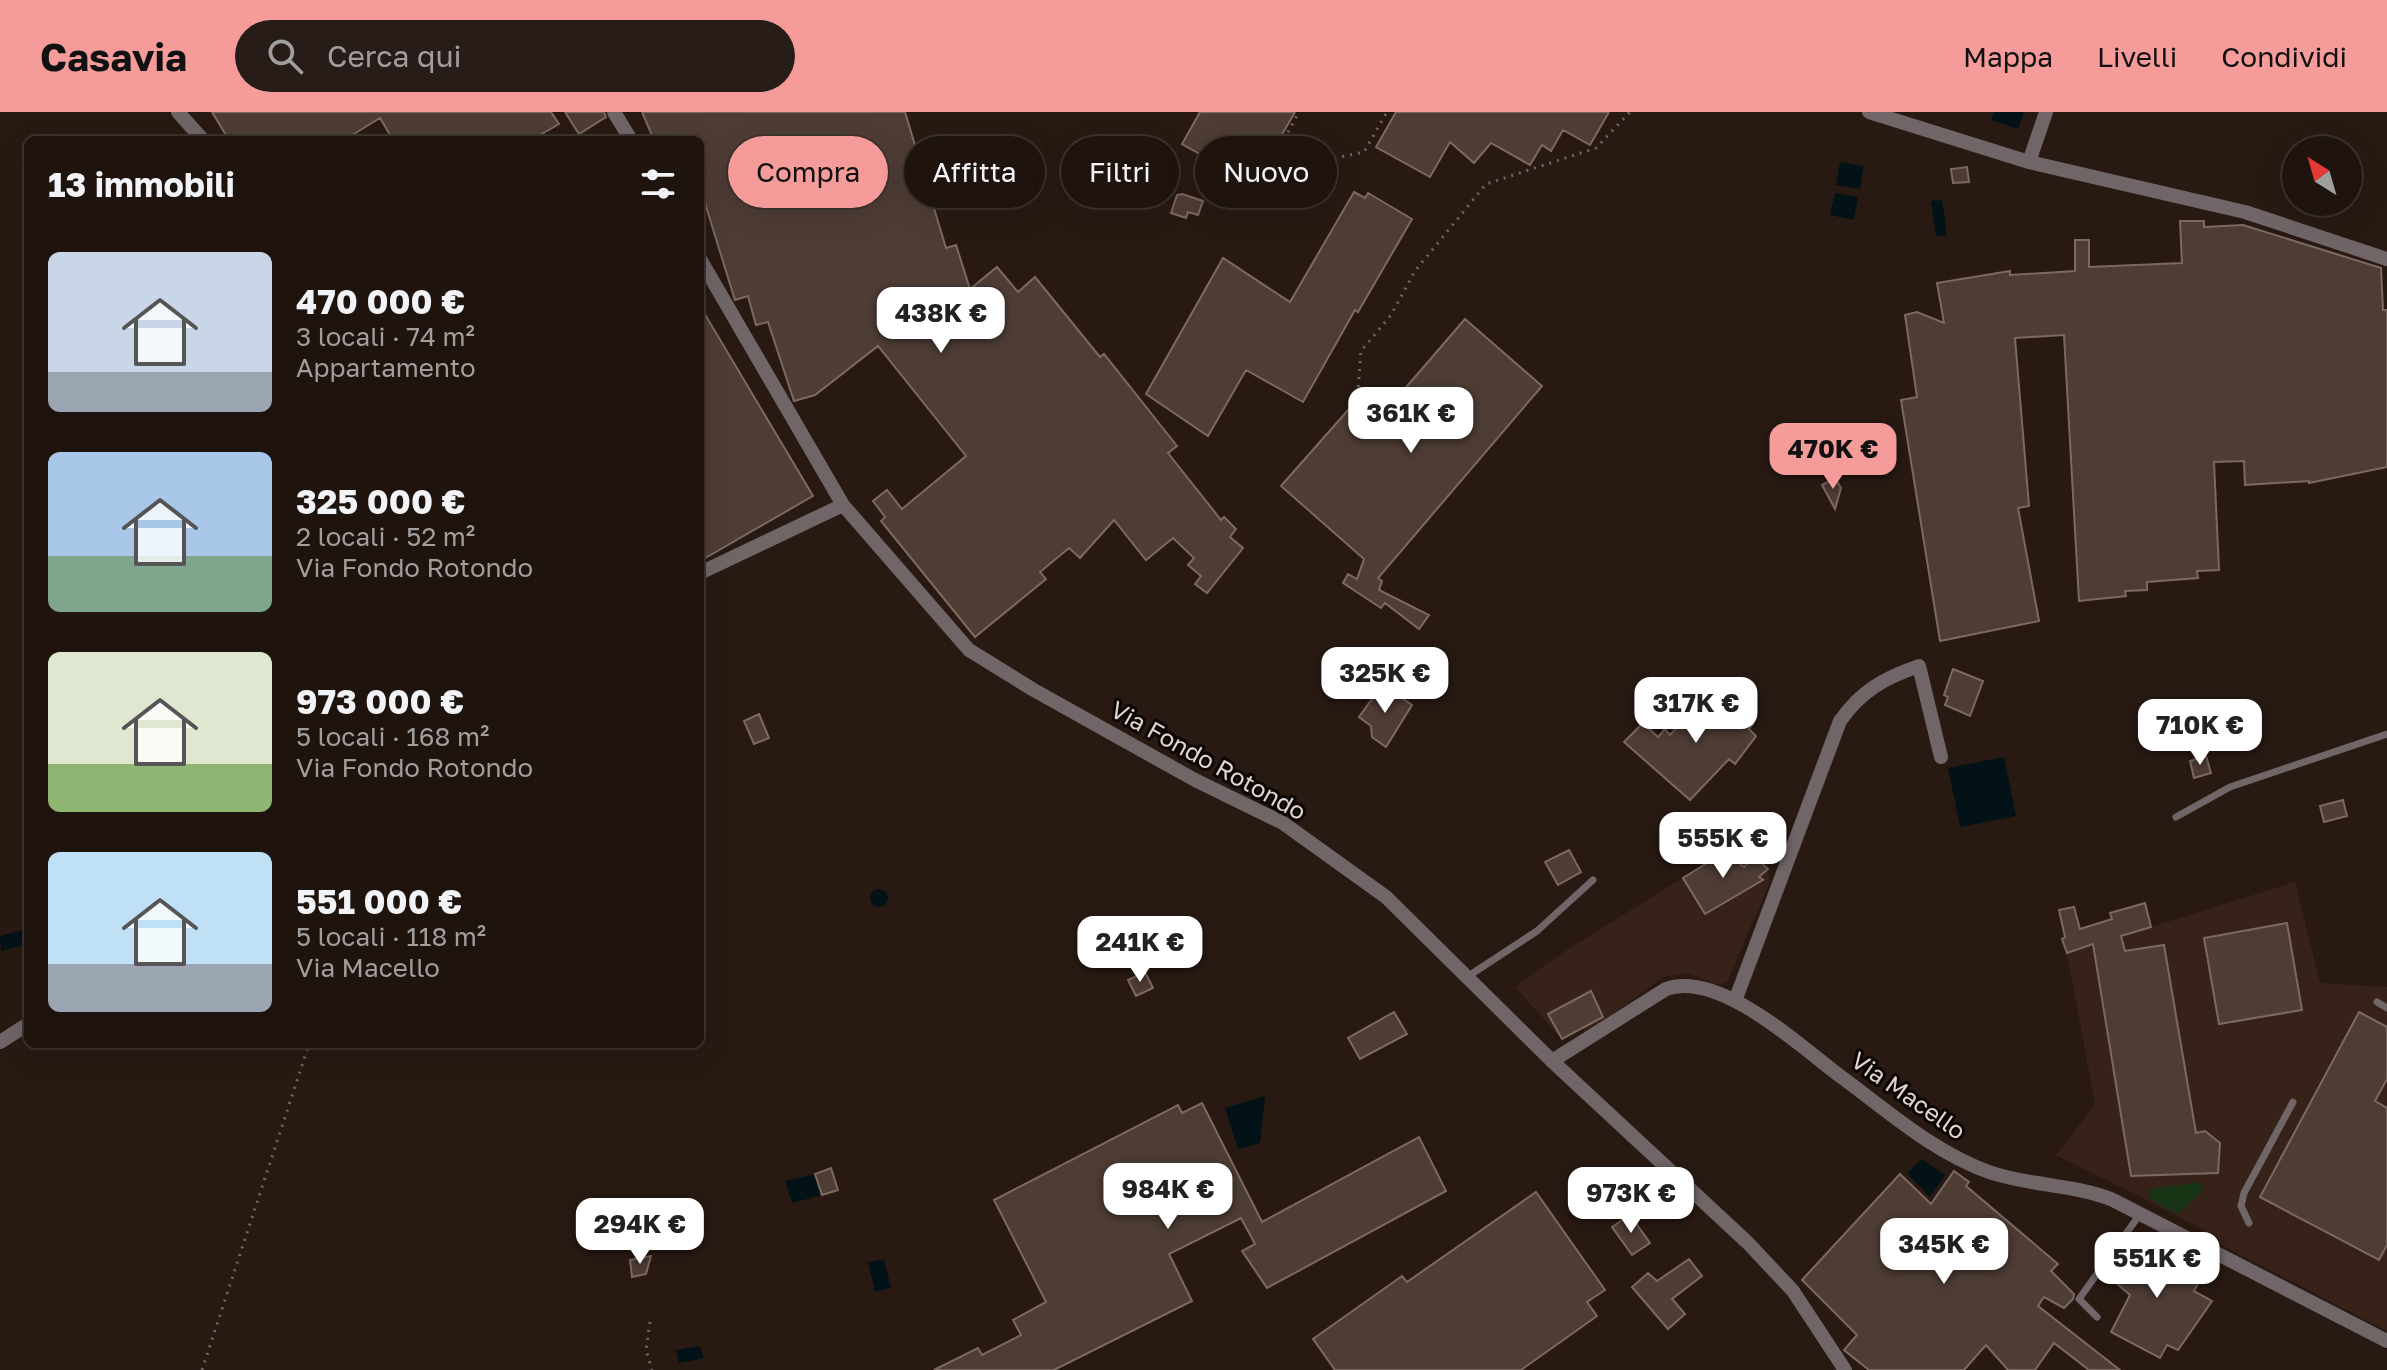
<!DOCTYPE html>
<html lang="it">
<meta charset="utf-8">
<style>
:root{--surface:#1f130e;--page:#271c17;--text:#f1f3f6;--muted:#a19e9e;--line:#3c322e;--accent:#f59b9a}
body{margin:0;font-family:"Golos Text",sans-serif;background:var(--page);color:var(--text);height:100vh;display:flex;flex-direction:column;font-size:30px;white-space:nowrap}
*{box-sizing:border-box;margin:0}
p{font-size:26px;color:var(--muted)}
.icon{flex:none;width:44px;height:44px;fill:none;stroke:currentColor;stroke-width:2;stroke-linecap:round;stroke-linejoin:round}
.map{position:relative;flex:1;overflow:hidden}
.side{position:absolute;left:24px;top:24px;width:680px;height:912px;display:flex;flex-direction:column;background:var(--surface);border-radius:12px;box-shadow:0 8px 32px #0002,0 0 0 2px var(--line)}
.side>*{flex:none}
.guide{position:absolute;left:728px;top:24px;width:760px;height:72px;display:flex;gap:16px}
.needle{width:52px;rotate:323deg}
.fabs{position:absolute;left:2282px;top:24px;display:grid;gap:16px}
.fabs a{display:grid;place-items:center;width:80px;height:80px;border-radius:50%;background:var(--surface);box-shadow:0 8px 32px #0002,0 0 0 2px var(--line);font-size:40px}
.price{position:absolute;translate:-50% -68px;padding:0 18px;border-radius:16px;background:#fff;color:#222;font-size:26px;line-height:52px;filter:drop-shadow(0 2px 4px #0008)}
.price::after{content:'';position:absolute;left:50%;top:48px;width:24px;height:18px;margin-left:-12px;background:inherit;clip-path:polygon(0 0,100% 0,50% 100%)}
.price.active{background:var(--accent);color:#111}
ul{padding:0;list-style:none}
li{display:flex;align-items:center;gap:24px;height:200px;padding:0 24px}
li span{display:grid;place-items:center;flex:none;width:224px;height:160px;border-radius:12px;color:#555}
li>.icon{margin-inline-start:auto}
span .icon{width:96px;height:96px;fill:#fffc;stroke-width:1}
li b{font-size:34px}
h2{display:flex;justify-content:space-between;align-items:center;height:96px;padding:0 24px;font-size:34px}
.chip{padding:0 28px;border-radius:36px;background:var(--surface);box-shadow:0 8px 32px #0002,0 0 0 2px var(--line);font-size:28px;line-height:72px}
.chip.active{background:var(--accent);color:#111}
header{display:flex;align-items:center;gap:48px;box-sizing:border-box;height:112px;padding:0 40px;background:var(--accent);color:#111}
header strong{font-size:38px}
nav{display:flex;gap:44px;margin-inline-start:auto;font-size:28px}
.search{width:560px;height:72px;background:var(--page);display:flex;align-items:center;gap:20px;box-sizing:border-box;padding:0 28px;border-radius:44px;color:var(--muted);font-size:30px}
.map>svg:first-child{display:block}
</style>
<header>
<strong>Casavia</strong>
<div class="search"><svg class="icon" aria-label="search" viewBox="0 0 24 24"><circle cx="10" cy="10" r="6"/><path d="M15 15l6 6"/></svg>Cerca qui</div>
<nav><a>Mappa</a><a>Livelli</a><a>Condividi</a></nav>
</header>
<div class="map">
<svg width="2387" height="1258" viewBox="0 0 2387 1258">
<rect width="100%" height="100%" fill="#291913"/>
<path fill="#37221a" d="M 1725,740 L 1754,744 L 1768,757 L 1769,772 L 1727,870 L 1716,873 L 1688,861 L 1663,865 L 1605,908 L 1585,919 L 1582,915 L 1562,927 L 1515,875 L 1565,839 Z
M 2295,770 L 2320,871 L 2387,875 L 2387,1219 L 2202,1123 L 2204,1118 L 2151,1090 L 2056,1043 L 2095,992 L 2067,841 Z"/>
<path fill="#173414" d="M 2201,1070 L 2203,1079 L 2177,1102 L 2150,1087 L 2149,1077 Z"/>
<path fill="#021217" d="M 1994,0 L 2024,0 L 2018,17 L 1991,8 Z
M 1840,50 L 1864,54 L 1860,77 L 1836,73 Z
M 1835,81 L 1858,85 L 1854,108 L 1830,103 Z
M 1942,88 L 1947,123 L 1936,124 L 1931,89 Z
M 2004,645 L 2016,704 L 1960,715 L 1948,656 Z
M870 786a9 9 0 1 1 18 0a9 9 0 1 1-18 0Z
M 27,817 L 28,832 L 1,839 L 0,824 Z
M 1265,984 L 1260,1031 L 1238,1037 L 1225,996 Z
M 1922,1047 L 1945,1063 L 1930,1085 L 1907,1061 Z
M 815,1062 L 822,1083 L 792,1091 L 785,1069 Z
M 884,1147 L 891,1176 L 875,1180 L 868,1150 Z
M 699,1234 L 704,1246 L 679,1251 L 676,1238 Z"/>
<path fill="#4e3d35" stroke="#7c6960" stroke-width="2" d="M 212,0 L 551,0 L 559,12 L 540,23 L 543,28 L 393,28 L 380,6 L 344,28 L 229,28 Z
M 565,0 L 604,0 L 606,5 L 579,22 Z
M 642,0 L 905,0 L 946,136 L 956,133 L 970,177 L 997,155 L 1018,180 L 1035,165 L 1100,245 L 1104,242 L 1177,334 L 1168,341 L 1221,408 L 1224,405 L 1236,417 L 1230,425 L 1243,436 L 1207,481 L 1195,472 L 1201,464 L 1188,453 L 1194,446 L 1173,426 L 1146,448 L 1114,408 L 1080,446 L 1069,436 L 1040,460 L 1046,467 L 975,525 L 881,409 L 885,405 L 873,389 L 887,378 L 902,397 L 966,344 L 878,234 L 815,283 L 794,289 L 768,210 L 756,213 L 748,184 L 735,188 L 734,185 L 700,75 L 700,28 L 654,28 Z
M 1200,0 L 1295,0 L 1276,33 L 1267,28 L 1256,47 L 1244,40 L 1232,60 L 1182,32 Z
M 1396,0 L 1609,0 L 1590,33 L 1563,18 L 1551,39 L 1542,33 L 1530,53 L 1491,31 L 1474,51 L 1450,30 L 1430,65 L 1376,35 Z
M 1967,55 L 1969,70 L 1953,71 L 1951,57 Z
M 1280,63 L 1295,71 L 1286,87 L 1271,79 Z
M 1354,80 L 1365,86 L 1368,81 L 1412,107 L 1358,200 L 1355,198 L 1303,290 L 1246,258 L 1208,324 L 1146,282 L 1223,146 L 1290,190 Z
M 1182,82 L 1203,89 L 1198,103 L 1188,100 L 1186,106 L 1171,101 L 1177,83 Z
M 2180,109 L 2204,109 L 2204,115 L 2243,113 L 2381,156 L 2383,198 L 2387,198 L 2387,355 L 2309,371 L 2309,369 L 2245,373 L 2244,349 L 2214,350 L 2219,458 L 2197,459 L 2198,466 L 2147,470 L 2147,478 L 2125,479 L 2126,484 L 2079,489 L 2064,223 L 2015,226 L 2029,394 L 2018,396 L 2039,509 L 1940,529 L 1901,288 L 1917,285 L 1905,203 L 1917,200 L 1944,211 L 1937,171 L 2010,159 L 2010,163 L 2075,159 L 2075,128 L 2089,128 L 2089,155 L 2182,151 Z
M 700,194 L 813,384 L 700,449 Z
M 1465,207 L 1542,274 L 1378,466 L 1382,469 L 1379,478 L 1429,503 L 1419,517 L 1385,491 L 1381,496 L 1343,471 L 1348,462 L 1357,467 L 1364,447 L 1281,374 L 1349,297 L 1371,316 Z
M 1835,366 L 1841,376 L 1835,397 L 1822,373 Z
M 1953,557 L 1983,569 L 1970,604 L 1945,593 L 1948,585 L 1944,583 Z
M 1379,577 L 1388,583 L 1391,578 L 1412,593 L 1386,635 L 1372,625 L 1371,614 L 1359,605 Z
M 1710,578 L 1753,612 L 1749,617 L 1756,624 L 1735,652 L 1729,647 L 1690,688 L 1624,630 L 1643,611 L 1658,625 L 1665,617 L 1670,623 Z
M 759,602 L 769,626 L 754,632 L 744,609 Z
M 2206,644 L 2211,661 L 2194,666 L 2190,649 Z
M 2343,688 L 2347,704 L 2324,710 L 2320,694 Z
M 1569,738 L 1581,760 L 1558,773 L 1545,750 Z
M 1725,740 L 1744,755 L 1754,744 L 1768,757 L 1759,765 L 1763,768 L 1705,802 L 1683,766 Z
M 2145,791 L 2151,815 L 2121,824 L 2125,839 L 2164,833 L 2196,1021 L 2205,1019 L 2220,1031 L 2218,1061 L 2131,1064 L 2093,832 L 2067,841 L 2062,827 L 2065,825 L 2059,798 L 2074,795 L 2080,817 L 2112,807 L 2110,801 Z
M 2287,811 L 2302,898 L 2219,912 L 2204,826 Z
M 1145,860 L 1153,876 L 1136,884 L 1128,868 Z
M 1591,879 L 1603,905 L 1562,927 L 1548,902 Z
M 1394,900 L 1407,922 L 1360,947 L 1348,926 Z
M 2359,900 L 2387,915 L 2387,967 L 2375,989 L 2387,996 L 2387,1133 L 2379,1148 L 2260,1085 Z
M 1202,991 L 1262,1110 L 1419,1025 L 1446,1079 L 1267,1176 L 1242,1139 L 1255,1132 L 1241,1106 L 1169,1142 L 1192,1189 L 1054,1258 L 934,1258 L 978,1236 L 982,1243 L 1021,1223 L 1013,1208 L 1046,1190 L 994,1088 L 1178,993 L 1182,1001 Z
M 831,1056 L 838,1078 L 822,1083 L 815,1062 Z
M 1954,1059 L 1969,1070 L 1966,1074 L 2058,1152 L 2051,1159 L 2074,1182 L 2073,1187 L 2064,1196 L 2044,1185 L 2038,1194 L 2120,1258 L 2089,1258 L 2054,1231 L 2035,1258 L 2008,1258 L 1986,1233 L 1964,1258 L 1869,1258 L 1844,1238 L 1857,1223 L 1802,1168 L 1900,1062 L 1931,1092 Z
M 1536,1080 L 1605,1178 L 1587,1190 L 1597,1204 L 1521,1258 L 1335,1258 L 1313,1227 L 1402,1164 L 1407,1170 Z
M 1630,1103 L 1650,1131 L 1632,1143 L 1612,1115 Z
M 2134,1128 L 2202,1164 L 2194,1179 L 2212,1189 L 2178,1238 L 2167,1233 L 2160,1246 L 2111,1220 L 2130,1183 L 2107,1163 Z
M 651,1144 L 646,1162 L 632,1165 L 630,1148 Z
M 1689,1147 L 1702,1164 L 1672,1187 L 1685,1202 L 1668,1217 L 1632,1175 L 1648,1161 L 1657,1169 Z"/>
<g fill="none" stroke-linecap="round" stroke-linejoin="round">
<path stroke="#73655f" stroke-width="3" stroke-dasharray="2 6" stroke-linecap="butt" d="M 1281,33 L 1325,48 L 1364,40 L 1387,0
M 1208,85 L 1281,33 L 1299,0
M 1357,291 L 1361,239 L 1391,203 L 1415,159 L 1486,72 L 1596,36 L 1630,0
M 650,1210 L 646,1238 L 652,1258
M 202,1258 L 309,932"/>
<path stroke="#706668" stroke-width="7" d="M 2176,705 L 2230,675 L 2387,622
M 1467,865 L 1537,819 L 1593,768
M 2377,890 L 2387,896
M 2249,1111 L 2241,1094 L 2244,1081 L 2293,990
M 2097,1205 L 2079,1187 L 2140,1102"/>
<path stroke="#706668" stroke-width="14" d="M 178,0 L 203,28
M 614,0 L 631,28
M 1869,0 L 2029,50 L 2245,100 L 2387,147
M 2029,50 L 2046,0
M 700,147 L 843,393 L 969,538 L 1032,577 L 1195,668 L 1283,711 L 1386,785 L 1552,949 L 1748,1131 L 1793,1179 L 1845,1258
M 700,461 L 843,393
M 1735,889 L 1840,609 C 1861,579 1884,566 1919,554 L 1941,645
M 0,930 L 28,912
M 1552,949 L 1666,877 C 1719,858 1800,934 1840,964 C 1888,999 1933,1040 1989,1060 C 2029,1074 2073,1072 2113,1088 L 2387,1229"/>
</g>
<g text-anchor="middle" stroke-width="6" stroke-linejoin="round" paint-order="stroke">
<g font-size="24" fill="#e0d5d0" stroke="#0c0604">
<text transform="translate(1208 649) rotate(29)" y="8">Via Fondo Rotondo</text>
<text transform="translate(1908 984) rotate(35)" y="8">Via Macello</text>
</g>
</g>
</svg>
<div class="fabs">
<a><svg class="needle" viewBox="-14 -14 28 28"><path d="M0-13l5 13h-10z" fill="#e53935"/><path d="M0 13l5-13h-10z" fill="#a19e9e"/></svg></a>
</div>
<b class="price" style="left:941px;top:243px">438K €</b>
<b class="price" style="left:1411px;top:343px">361K €</b>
<b class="price active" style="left:1833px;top:379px">470K €</b>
<b class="price" style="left:1385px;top:603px">325K €</b>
<b class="price" style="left:1696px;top:633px">317K €</b>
<b class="price" style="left:2200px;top:655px">710K €</b>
<b class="price" style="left:1723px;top:768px">555K €</b>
<b class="price" style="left:1140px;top:872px">241K €</b>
<b class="price" style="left:1168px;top:1119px">984K €</b>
<b class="price" style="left:1631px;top:1123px">973K €</b>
<b class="price" style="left:640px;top:1154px">294K €</b>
<b class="price" style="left:1944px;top:1174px">345K €</b>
<b class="price" style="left:2157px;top:1188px">551K €</b>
<div class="guide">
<a class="chip active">Compra</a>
<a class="chip">Affitta</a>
<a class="chip">Filtri</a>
<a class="chip">Nuovo</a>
</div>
<section class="side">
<h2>13 immobili<svg class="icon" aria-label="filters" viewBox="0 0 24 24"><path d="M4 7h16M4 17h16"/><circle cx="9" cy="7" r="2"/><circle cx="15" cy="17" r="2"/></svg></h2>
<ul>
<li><span style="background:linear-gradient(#c9d6e8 75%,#9aa5b1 0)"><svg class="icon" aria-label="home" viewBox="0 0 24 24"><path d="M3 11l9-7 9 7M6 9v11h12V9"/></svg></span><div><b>470 000 €</b><p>3 locali · 74 m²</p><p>Appartamento</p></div></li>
<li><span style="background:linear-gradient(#a9c7e8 65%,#7fa58c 0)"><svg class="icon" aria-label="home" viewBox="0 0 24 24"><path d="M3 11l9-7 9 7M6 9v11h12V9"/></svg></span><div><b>325 000 €</b><p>2 locali · 52 m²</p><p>Via Fondo Rotondo</p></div></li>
<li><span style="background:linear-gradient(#dfe7d0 70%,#8fb573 0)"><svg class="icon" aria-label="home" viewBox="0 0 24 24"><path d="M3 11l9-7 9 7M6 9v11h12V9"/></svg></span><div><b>973 000 €</b><p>5 locali · 168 m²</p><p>Via Fondo Rotondo</p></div></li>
<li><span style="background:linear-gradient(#bfe0f5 70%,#9aa5b1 0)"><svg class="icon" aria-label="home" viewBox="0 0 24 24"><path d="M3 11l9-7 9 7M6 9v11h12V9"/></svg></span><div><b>551 000 €</b><p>5 locali · 118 m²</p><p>Via Macello</p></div></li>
</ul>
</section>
</div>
